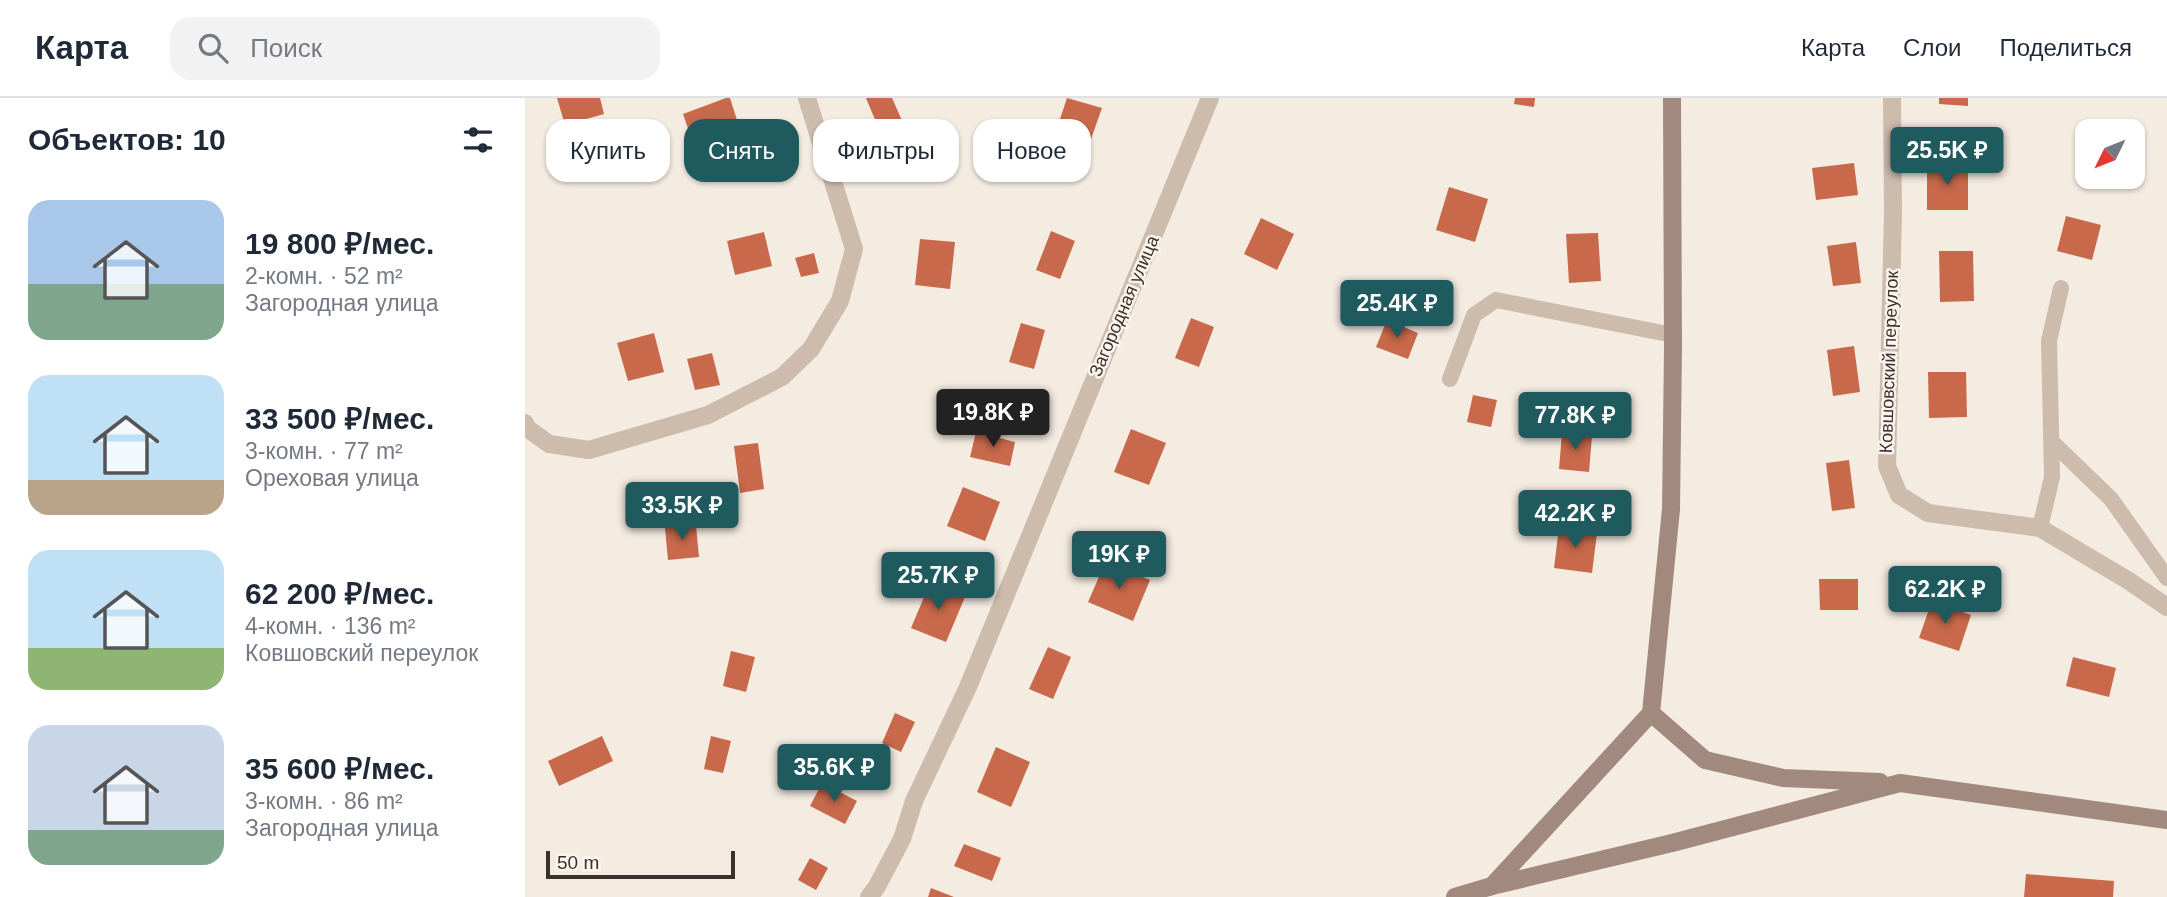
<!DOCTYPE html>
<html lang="ru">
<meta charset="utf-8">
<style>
:root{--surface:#fff;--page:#f2f2f3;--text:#1f2937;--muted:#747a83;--line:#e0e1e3;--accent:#1f5a5e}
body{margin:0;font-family:Helvetica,sans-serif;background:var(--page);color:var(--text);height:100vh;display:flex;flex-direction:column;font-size:26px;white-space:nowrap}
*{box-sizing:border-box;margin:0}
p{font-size:23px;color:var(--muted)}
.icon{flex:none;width:38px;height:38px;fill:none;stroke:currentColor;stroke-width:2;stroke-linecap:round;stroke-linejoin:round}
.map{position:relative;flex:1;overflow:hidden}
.drawer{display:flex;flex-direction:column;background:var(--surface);width:525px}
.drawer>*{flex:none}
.hud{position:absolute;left:21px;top:21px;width:665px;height:63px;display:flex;gap:14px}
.needle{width:46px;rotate:227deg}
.tools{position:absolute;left:1550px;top:21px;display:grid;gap:14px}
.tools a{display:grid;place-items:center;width:70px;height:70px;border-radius:14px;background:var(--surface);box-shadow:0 2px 5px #0004;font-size:35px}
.scale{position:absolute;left:21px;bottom:18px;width:189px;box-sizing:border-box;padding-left:7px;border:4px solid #3b302b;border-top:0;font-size:19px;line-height:24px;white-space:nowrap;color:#3b302b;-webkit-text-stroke:5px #fbf5ee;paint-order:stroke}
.price{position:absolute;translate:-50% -60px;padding:0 16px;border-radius:7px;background:var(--accent);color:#fff;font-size:23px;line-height:46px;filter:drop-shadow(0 2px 4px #0008)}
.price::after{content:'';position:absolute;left:50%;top:42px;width:21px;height:16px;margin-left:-10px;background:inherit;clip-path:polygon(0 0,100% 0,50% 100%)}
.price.active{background:#222;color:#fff}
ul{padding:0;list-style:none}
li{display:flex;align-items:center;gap:21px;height:175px;padding:0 28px}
li span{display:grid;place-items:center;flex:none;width:196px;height:140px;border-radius:21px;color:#555}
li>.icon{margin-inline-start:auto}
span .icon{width:84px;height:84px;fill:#fffc;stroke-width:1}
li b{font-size:30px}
h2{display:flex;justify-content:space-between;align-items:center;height:84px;padding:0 28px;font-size:30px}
.chip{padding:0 24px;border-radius:21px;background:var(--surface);box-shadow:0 2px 5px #0004;font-size:24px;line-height:63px}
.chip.active{background:var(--accent);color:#fff}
header{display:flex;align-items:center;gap:42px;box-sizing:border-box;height:98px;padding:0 35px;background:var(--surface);border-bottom:2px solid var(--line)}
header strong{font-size:33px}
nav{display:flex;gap:38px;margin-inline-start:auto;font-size:24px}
.search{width:490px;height:63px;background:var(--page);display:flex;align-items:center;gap:18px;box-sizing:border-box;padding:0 24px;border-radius:21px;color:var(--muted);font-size:26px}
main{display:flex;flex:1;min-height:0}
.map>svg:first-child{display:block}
</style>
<header>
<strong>Карта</strong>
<div class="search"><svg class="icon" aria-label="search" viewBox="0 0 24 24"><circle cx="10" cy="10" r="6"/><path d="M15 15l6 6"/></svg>Поиск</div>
<nav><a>Карта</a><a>Слои</a><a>Поделиться</a></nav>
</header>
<main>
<section class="drawer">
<h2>Объектов: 10<svg class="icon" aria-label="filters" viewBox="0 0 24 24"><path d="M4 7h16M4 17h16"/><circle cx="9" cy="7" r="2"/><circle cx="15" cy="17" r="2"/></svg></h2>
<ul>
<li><span style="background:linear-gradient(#a9c7e8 60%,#7fa58c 0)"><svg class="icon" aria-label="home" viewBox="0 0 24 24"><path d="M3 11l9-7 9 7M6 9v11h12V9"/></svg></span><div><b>19 800 ₽/мес.</b><p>2-комн. · 52 m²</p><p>Загородная улица</p></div></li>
<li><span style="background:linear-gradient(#bfe0f5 75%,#b9a48a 0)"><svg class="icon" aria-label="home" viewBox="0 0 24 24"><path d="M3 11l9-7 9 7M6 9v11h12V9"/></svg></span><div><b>33 500 ₽/мес.</b><p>3-комн. · 77 m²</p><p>Ореховая улица</p></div></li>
<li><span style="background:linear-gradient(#bfe0f5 70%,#8fb573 0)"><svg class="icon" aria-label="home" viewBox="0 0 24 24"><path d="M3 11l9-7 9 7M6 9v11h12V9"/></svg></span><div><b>62 200 ₽/мес.</b><p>4-комн. · 136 m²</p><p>Ковшовский переулок</p></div></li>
<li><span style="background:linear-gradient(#c9d6e8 75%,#7fa58c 0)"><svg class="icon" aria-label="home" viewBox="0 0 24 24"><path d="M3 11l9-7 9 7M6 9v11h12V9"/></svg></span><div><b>35 600 ₽/мес.</b><p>3-комн. · 86 m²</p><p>Загородная улица</p></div></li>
</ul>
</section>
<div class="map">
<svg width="1642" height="799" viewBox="0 0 1642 799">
<rect width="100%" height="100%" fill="#f4ebe1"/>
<path fill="#c8694b" d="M 32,0 L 75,0 L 79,16 L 40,27 Z
M 201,0 L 205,0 L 212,22 L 166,39 L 158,16 Z
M 341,0 L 367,0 L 379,27 L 356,36 Z
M 542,0 L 577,10 L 566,41 L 532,30 Z
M 990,0 L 1010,0 L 1009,9 L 989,6 Z
M 1414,0 L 1443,0 L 1443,8 L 1414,6 Z
M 1329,65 L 1333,97 L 1291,102 L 1287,70 Z
M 1402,65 L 1443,65 L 1443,112 L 1402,112 Z
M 924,89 L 963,101 L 950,144 L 911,132 Z
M 1541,118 L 1576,127 L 1567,162 L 1532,153 Z
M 736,120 L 769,136 L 752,172 L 719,156 Z
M 526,133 L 550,143 L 535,181 L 511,172 Z
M 239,134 L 247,168 L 210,177 L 202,143 Z
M 1073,135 L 1076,183 L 1044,185 L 1041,136 Z
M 395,141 L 430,144 L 425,191 L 390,187 Z
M 1331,144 L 1336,185 L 1308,188 L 1302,148 Z
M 1414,153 L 1448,153 L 1449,203 L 1415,204 Z
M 289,155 L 294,175 L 276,179 L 270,160 Z
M 666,220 L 689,229 L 674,269 L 650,260 Z
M 862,222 L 893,235 L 883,261 L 851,249 Z
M 496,225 L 520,232 L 509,271 L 484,264 Z
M 129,235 L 139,274 L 103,283 L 92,245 Z
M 1329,248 L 1335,294 L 1308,298 L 1302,252 Z
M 187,255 L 195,287 L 170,292 L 162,261 Z
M 1403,274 L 1441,274 L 1442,319 L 1404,320 Z
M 948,297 L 972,302 L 966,329 L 942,324 Z
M 606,331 L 641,345 L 624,387 L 589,374 Z
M 451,334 L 490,344 L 485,368 L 445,359 Z
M 1037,335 L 1067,338 L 1064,374 L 1034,371 Z
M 233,345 L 239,391 L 215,395 L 209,348 Z
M 1324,362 L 1330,410 L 1307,413 L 1301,365 Z
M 438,389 L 475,404 L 460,443 L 422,428 Z
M 171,427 L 174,459 L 143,462 L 140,430 Z
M 1034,429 L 1072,435 L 1067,475 L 1029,470 Z
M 581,463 L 625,482 L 608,523 L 563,504 Z
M 1294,481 L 1333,481 L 1333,512 L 1295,512 Z
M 405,485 L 440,499 L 421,544 L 386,530 Z
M 1407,503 L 1446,517 L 1434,553 L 1394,540 Z
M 523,549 L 546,559 L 528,601 L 504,591 Z
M 206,553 L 230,559 L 221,594 L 198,588 Z
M 1548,559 L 1591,570 L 1584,599 L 1541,588 Z
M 370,615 L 390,624 L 376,654 L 357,645 Z
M 77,638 L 88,663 L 34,688 L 23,663 Z
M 186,638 L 206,643 L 198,675 L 179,671 Z
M 471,649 L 505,664 L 486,709 L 452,694 Z
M 297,685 L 332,703 L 320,726 L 285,708 Z
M 439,746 L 476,760 L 467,783 L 429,768 Z
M 285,760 L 303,770 L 291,792 L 273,782 Z
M 1501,776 L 1589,783 L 1588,799 L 1499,799 Z
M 406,790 L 429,799 L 403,799 Z"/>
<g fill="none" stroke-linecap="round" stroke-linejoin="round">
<path stroke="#cdbbac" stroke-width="16" d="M 925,281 L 949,217 L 971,202 L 1148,237
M 1526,343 L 1586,401 L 1642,480
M 1515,430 L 1527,379 L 1524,243 L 1536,190"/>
<path stroke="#cdbbac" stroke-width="18" d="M 1367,0 L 1368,115 L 1362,368 L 1374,397 L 1403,415 L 1515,430 L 1604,483 L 1642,509
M 0,325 L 2,330 L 24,346 L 64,352 L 183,317 L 257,279 L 286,251 L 315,203 L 329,151 L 282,0
M 344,799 L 351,790 L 377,741 L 389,703 L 443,589 L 685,0"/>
<path stroke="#a18a7d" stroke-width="18" d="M 1126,615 L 1146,411 L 1148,250 L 1147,0
M 1126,615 L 1180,662 L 1258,680 L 1355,684
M 967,788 L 1126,615
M 930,799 L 967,788 L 1147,745 L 1375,685 L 1642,722"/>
</g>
<g text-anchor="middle" stroke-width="5" stroke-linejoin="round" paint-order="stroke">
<g font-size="18" fill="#3b302b" stroke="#fbf5ee">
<text transform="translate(599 208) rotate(-67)" y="6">Загородная улица</text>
<text transform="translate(1364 264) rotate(-88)" y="6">Ковшовский переулок</text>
</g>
</g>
</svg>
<div class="tools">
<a><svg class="needle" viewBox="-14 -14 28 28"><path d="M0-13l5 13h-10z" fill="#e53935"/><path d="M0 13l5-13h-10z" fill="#747a83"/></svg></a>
</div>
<div class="scale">50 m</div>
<b class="price" style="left:1422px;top:89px">25.5K ₽</b>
<b class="price" style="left:872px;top:242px">25.4K ₽</b>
<b class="price active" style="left:468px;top:351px">19.8K ₽</b>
<b class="price" style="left:1050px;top:354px">77.8K ₽</b>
<b class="price" style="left:157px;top:444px">33.5K ₽</b>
<b class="price" style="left:1050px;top:452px">42.2K ₽</b>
<b class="price" style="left:594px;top:493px">19K ₽</b>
<b class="price" style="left:413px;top:514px">25.7K ₽</b>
<b class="price" style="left:1420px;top:528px">62.2K ₽</b>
<b class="price" style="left:309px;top:706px">35.6K ₽</b>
<div class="hud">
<a class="chip">Купить</a>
<a class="chip active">Снять</a>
<a class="chip">Фильтры</a>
<a class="chip">Новое</a>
</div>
</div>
</main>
